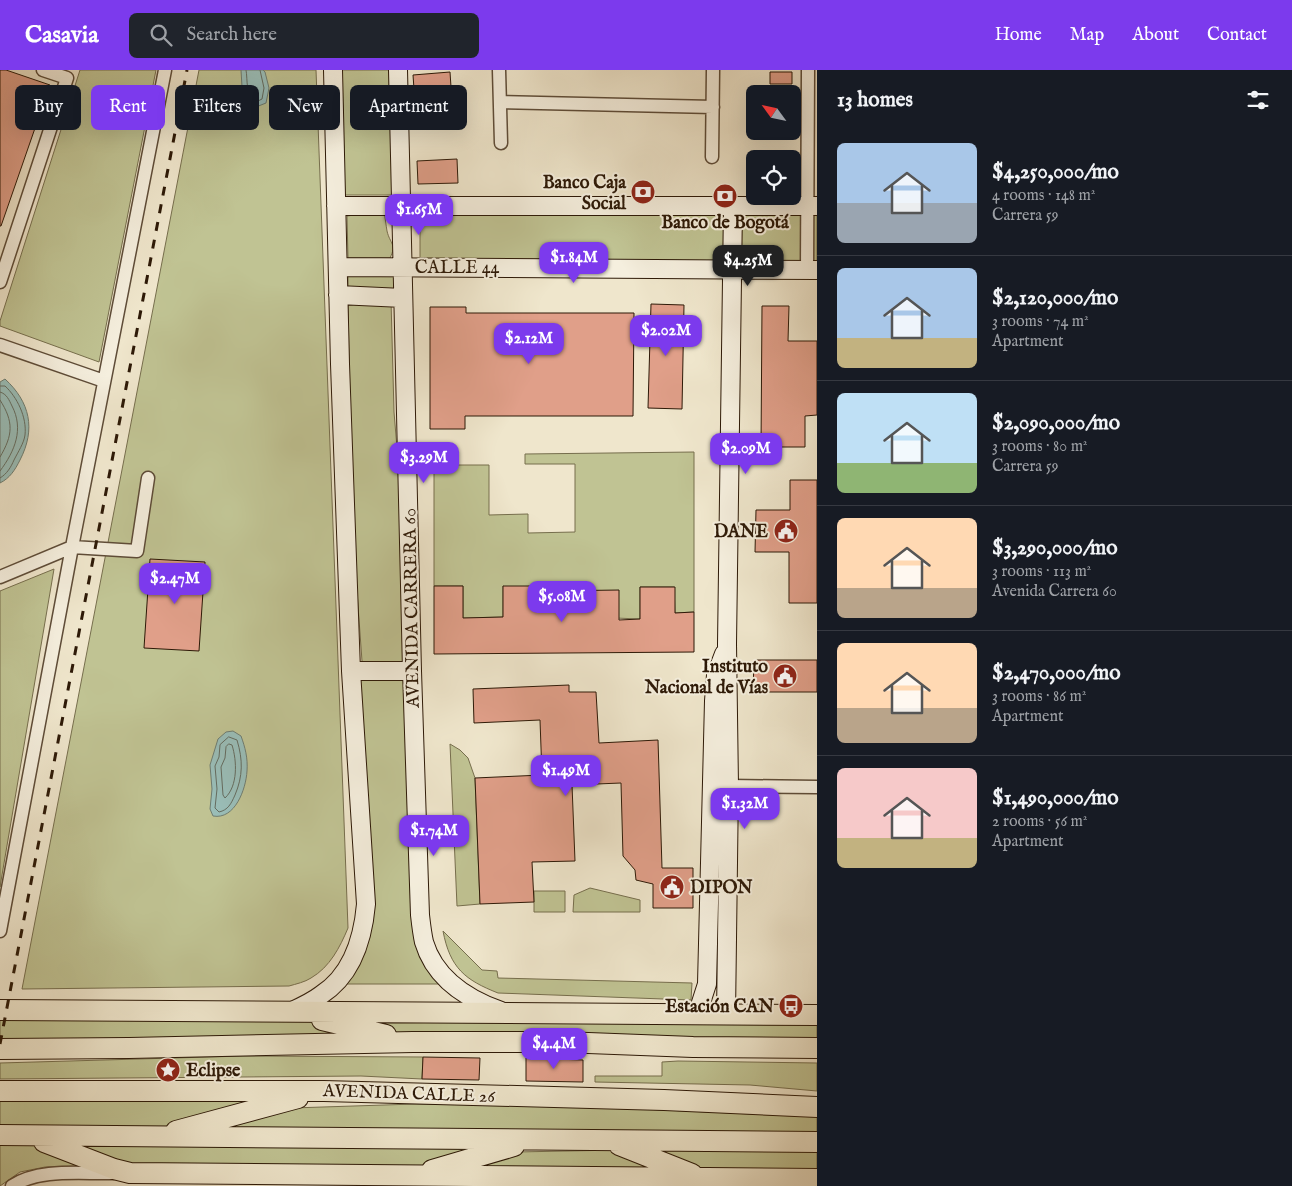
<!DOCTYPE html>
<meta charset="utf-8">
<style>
:root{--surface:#171b24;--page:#20242c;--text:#f1f3f6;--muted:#9ea1a6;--line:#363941;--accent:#7c3aed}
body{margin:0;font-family:"IM FELL English",serif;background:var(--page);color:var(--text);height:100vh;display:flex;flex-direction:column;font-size:19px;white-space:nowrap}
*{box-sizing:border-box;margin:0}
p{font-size:16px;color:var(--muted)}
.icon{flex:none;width:28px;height:28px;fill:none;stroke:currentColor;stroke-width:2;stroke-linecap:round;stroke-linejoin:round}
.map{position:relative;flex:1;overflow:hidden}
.drawer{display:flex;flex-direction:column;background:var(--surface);width:475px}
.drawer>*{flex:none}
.hud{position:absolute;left:15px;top:15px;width:475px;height:45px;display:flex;gap:10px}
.needle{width:32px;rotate:303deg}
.fabs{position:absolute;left:746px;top:15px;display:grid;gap:10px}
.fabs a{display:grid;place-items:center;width:55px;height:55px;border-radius:8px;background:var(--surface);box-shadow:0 5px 20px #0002;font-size:25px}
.price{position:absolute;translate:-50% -42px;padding:0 11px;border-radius:10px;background:var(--accent);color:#fff;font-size:16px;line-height:32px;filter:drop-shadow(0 1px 2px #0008)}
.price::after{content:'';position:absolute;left:50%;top:30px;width:15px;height:11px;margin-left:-8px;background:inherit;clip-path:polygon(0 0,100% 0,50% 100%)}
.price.selected{background:#222;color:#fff}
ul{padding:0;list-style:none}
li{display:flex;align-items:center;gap:15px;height:125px;padding:0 20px}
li+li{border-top:1px solid var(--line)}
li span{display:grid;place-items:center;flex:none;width:140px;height:100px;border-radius:8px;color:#555}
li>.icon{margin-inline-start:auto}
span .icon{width:60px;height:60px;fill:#fffc;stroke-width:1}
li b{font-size:21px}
h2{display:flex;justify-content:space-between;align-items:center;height:60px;padding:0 20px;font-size:21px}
.chip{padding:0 18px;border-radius:8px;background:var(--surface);box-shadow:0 5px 20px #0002;font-size:18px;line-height:45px}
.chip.selected{background:var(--accent);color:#fff}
header{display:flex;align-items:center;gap:30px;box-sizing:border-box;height:70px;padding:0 25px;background:var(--accent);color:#fff}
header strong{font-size:24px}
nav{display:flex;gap:28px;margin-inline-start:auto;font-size:18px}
.search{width:350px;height:45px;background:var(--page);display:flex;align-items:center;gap:12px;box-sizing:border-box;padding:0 18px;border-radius:8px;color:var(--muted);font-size:19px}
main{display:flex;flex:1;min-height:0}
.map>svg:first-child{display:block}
</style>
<header>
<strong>Casavia</strong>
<div class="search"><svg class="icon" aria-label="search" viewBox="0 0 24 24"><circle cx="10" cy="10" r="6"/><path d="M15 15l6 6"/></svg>Search here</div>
<nav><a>Home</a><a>Map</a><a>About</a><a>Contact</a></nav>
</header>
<main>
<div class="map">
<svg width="817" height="1116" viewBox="0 0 817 1116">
<rect width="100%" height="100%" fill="#efe6cc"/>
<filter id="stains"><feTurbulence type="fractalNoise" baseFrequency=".004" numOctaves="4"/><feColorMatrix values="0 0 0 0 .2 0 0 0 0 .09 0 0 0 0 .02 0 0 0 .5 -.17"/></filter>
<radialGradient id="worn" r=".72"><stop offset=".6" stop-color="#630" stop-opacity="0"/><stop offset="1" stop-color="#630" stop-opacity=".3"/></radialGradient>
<path fill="#c0c393" stroke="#766e4d" d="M 80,0 L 156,0 L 99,292 L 0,256 L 0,251 Z
M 199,0 L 316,0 L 348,858 C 340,877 330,897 311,908 C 305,912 296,914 289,916 L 22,919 Z
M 340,0 L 392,0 L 396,125 L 343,125 Z
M 384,141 C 385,147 386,155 387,161 C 390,174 397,174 390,188 L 348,188 L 347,146 Z
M 420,143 L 817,144 L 817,193 L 420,191 Z
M 348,204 L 395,205 L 394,220 L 348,219 Z
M 348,230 L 391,230 L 394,342 L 403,450 L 406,586 L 402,595 L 366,594 L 362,591 L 352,452 Z
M 694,382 L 694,542 L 675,543 L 674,517 L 640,517 L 640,549 L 565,546 L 503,516 L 503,547 L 463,548 L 463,516 L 434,516 L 434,395 L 489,395 L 489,445 L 528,444 L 528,463 L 575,462 L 575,394 L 525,394 L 525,384 Z
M 54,499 L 2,805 L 0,817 L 0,521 Z
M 403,608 L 405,611 L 414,842 L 444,914 L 343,914 L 360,887 L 360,609 Z
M 450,674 L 460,680 L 468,688 L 475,708 L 480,834 L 457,836 Z
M 590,818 L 640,830 L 640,842 L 573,842 L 574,825 Z
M 534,821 L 565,821 L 565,842 L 534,842 Z
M 443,861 L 482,900 L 497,901 L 498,908 L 692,913 L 691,930 L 498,923 C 465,910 450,898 443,861 Z
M 0,948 L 295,949 L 329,955 L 362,967 L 0,971 Z
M 353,950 L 817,952 L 817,971 L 398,964 Z
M 243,986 L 423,987 L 422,1009 L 361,1006 L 0,1009 L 0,993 Z
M 678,991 L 817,993 L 817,1021 L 750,1015 L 595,1012 L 595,1006 L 662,1006 L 662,992 Z
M 278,1026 L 159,1059 L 0,1059 L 0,1027 Z
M 415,1034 L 556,1035 L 817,1047 L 817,1065 L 206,1059 L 292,1038 Z
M 66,1072 L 487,1074 L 412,1099 L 128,1097 Z
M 0,1073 L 28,1074 L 60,1083 L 94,1096 L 45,1097 L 20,1102 L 0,1116 Z
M 641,1076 L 817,1080 L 817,1103 L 704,1103 Z
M 621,1080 L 670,1102 L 455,1098 L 515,1082 Z"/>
<path fill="#9abfba" stroke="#6e7d72" d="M 241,0 L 263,0 L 265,2 L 269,18 L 266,33 L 256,37 L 249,34 L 242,17 Z
M 5,309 C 30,332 36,359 20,390 C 15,400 10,408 0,413 L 0,312 Z
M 233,661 L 241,666 C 245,677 248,688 247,701 C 246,719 235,750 213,746 L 210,739 L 212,719 L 210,695 L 218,669 L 226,662 Z"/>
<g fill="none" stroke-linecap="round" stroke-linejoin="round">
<path stroke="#646c60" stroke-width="1" d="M 246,0 C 248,10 245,26 256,32 L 262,29 L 264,18 L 260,0
M 0,316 L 5,316 C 17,327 27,347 25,365 C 24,373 18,382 14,390 C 11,397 7,404 0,408
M 0,322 C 7,324 9,330 12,336 C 24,359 15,381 0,401
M 0,330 C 14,352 13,365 0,387
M 229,667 L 237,670 C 243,690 243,706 235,725 C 231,734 228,740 219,742 L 215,738 L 217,719 L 215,696 L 219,687 L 220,675 Z
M 229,674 L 232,675 C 237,691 238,716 225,728 L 223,725 L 221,697 L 225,688 L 226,677 Z"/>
</g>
<path fill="#e09f89" stroke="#2d1907" d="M 0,0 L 6,0 L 50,15 L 1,156 L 0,156 Z
M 450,2 L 451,17 L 414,19 L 413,5 Z
M 770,2 L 792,2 L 792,14 L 770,14 Z
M 457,89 L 458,113 L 418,114 L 417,91 Z
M 651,234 L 684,235 L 682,339 L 648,338 Z
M 762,236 L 789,236 L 788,271 L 817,271 L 817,345 L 805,346 L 805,377 L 761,377 Z
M 430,237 L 466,237 L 466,243 L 634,243 L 633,346 L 465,346 L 465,359 L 430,359 Z
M 790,410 L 817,410 L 817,533 L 789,533 L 789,482 L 755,482 L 756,440 L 790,440 Z
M 150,489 L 205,492 L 199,581 L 144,578 Z
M 434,516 L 463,516 L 463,548 L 503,547 L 503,516 L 550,516 L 550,521 L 619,520 L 619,550 L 640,549 L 640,517 L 675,517 L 675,543 L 694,542 L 694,582 L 434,584 Z
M 754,590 L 817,590 L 817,622 L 753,622 Z
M 569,615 L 569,622 L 596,622 L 599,673 L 658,670 L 662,798 L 693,798 L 693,838 L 653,838 L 653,814 L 636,810 L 635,800 L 623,786 L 621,713 L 572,715 L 575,791 L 532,792 L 534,832 L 480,834 L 475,708 L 542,705 L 540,650 L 474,653 L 473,619 Z
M 423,987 L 480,988 L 479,1010 L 422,1009 Z
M 526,988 L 583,990 L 583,1012 L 526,1011 Z"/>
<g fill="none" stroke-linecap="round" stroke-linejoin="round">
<defs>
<path id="street" d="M 499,0 L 501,73
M 500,32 L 713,37
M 712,87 L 713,0
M 807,200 L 808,0
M 0,212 L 67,8 L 43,0
M 0,275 L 104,311
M 148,408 L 137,481 L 72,477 L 165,0
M 0,507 L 72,477 L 0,861
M 729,716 L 817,717
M 12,1116 C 40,1098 81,1104 113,1103"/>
<path id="secondary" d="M 398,0 L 412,601 L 420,845 C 421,854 422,863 424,872 C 435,909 467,929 501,941
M 336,136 L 817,136
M 338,197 L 817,200
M 338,225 L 403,228
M 351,601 L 412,601
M 290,942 C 301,937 312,932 321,925 C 352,905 363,869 366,834 L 351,601 L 340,294 L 333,0
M 697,945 L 707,914 L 714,631 L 716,605 L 724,584
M 726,945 L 729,716 L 727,574 L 733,136"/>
<path id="primary" d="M 0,940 L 817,945
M 322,950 L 386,965
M 0,979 L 129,978 L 413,972 L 562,972 L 693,977 L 817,978
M 0,1021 L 324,1021 L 664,1030 L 817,1037
M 176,1061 L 298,1028
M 0,1065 L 817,1072
M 44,1072 L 114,1099 L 130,1103 L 817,1109
M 619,1075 L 692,1104
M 432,1100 L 514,1076"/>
</defs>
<use href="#street" stroke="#5e4c38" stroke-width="15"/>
<use href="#secondary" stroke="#2d1907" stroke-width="20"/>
<use href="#primary" stroke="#2d1907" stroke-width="22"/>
<use href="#street" stroke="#f5efde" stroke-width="12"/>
<use href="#secondary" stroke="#f5efde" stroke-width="18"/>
<use href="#primary" stroke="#efe6cc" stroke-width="20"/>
<path stroke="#2d1907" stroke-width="3" stroke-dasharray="9 9" stroke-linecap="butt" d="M 0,974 L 187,0"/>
</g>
<defs>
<symbol id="bank-disc" viewBox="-11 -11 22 22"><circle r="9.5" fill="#8f2418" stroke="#f5efde"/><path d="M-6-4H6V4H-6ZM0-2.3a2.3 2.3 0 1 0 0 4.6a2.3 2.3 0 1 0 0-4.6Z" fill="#fff"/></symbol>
<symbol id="civic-disc" viewBox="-11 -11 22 22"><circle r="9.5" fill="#8f2418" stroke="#f5efde"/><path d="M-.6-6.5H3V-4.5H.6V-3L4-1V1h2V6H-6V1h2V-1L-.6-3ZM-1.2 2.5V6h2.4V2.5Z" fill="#fff"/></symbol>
<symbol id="bus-disc" viewBox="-11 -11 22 22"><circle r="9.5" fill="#8f2418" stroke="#f5efde"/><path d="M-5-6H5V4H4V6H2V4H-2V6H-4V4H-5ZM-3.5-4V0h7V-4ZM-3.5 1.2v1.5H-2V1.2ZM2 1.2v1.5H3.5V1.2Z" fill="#fff"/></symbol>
<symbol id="sight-disc" viewBox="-11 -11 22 22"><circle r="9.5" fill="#8f2418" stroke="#f5efde"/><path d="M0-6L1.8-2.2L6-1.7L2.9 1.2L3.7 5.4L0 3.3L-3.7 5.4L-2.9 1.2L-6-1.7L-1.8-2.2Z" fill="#fff"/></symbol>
</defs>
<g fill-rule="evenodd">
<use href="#bank-disc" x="629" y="108" width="28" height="28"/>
<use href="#bank-disc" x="711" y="112" width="28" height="28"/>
<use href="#civic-disc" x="772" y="447" width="28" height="28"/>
<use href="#civic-disc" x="771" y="592" width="28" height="28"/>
<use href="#civic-disc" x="658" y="803" width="28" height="28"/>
<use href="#bus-disc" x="777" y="922" width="28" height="28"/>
<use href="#sight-disc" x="154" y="986" width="28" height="28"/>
</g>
<g text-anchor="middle" stroke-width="4" stroke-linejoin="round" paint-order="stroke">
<g font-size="18" font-weight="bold" fill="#2d1907" stroke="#f5efde" text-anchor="end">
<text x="626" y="118">Banco Caja<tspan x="626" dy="21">Social</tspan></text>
<text x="725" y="158" text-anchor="middle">Banco de Bogotá</text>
<text x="768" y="467">DANE</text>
<text x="768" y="602">Instituto<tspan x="768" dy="21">Nacional de Vías</tspan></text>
<text x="690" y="823" text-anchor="start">DIPON</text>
<text x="774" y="942">Estación CAN</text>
<text x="186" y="1006" text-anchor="start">Eclipse</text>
</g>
<g font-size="18" fill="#2d1907" stroke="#f5efde">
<text x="457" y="203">CALLE 44</text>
<text transform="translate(411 538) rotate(-91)" y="6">AVENIDA CARRERA 60</text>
<text transform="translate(409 1023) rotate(2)" y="6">AVENIDA CALLE 26</text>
</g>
</g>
<rect width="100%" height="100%" filter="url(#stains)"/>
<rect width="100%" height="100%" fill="url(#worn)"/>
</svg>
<div class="fabs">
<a><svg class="needle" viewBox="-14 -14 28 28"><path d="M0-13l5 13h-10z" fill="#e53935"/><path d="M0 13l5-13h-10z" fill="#9ea1a6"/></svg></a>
<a><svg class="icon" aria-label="locate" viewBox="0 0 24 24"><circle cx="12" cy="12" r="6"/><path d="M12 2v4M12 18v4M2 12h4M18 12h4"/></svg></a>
</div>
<b class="price" style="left:419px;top:166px">$1.65M</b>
<b class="price" style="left:574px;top:214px">$1.84M</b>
<b class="price selected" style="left:748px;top:217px">$4.25M</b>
<b class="price" style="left:666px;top:287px">$2.02M</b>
<b class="price" style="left:529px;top:295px">$2.12M</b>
<b class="price" style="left:746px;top:405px">$2.09M</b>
<b class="price" style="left:424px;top:414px">$3.29M</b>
<b class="price" style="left:175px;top:535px">$2.47M</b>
<b class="price" style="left:562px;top:553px">$5.08M</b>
<b class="price" style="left:566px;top:727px">$1.49M</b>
<b class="price" style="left:745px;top:760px">$1.32M</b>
<b class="price" style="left:434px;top:787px">$1.74M</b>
<b class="price" style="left:554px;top:1000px">$4.4M</b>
<div class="hud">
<a class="chip">Buy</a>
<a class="chip selected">Rent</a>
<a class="chip">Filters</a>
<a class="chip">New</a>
<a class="chip">Apartment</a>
</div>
</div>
<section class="drawer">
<h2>13 homes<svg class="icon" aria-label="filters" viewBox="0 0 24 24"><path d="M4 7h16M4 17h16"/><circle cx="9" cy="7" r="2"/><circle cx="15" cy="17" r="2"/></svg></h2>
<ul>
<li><span style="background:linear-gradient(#a9c7e8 60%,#9aa5b1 0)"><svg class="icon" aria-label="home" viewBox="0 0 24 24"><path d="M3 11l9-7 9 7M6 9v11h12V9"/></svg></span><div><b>$4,250,000/mo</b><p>4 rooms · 148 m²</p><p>Carrera 59</p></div></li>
<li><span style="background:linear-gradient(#a9c7e8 70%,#c2b280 0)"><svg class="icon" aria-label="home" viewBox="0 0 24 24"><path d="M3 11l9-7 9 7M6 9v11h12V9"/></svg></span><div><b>$2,120,000/mo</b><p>3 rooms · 74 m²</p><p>Apartment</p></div></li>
<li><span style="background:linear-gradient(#bfe0f5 70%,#8fb573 0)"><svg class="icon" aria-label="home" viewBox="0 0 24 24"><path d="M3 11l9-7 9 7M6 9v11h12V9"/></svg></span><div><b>$2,090,000/mo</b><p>3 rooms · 80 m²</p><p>Carrera 59</p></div></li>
<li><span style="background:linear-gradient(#ffd9b3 70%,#b9a48a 0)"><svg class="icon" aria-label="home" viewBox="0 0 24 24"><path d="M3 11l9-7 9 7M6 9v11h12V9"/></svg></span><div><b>$3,290,000/mo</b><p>3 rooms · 113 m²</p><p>Avenida Carrera 60</p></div></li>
<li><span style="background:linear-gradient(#ffd9b3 65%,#b9a48a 0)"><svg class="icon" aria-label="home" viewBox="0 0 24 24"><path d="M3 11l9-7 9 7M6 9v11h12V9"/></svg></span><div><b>$2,470,000/mo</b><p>3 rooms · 86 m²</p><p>Apartment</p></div></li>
<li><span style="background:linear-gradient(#f6c9c9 70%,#c2b280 0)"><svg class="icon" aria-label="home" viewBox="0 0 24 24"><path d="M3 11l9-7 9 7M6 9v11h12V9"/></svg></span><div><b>$1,490,000/mo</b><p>2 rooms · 56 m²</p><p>Apartment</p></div></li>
</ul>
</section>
</main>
